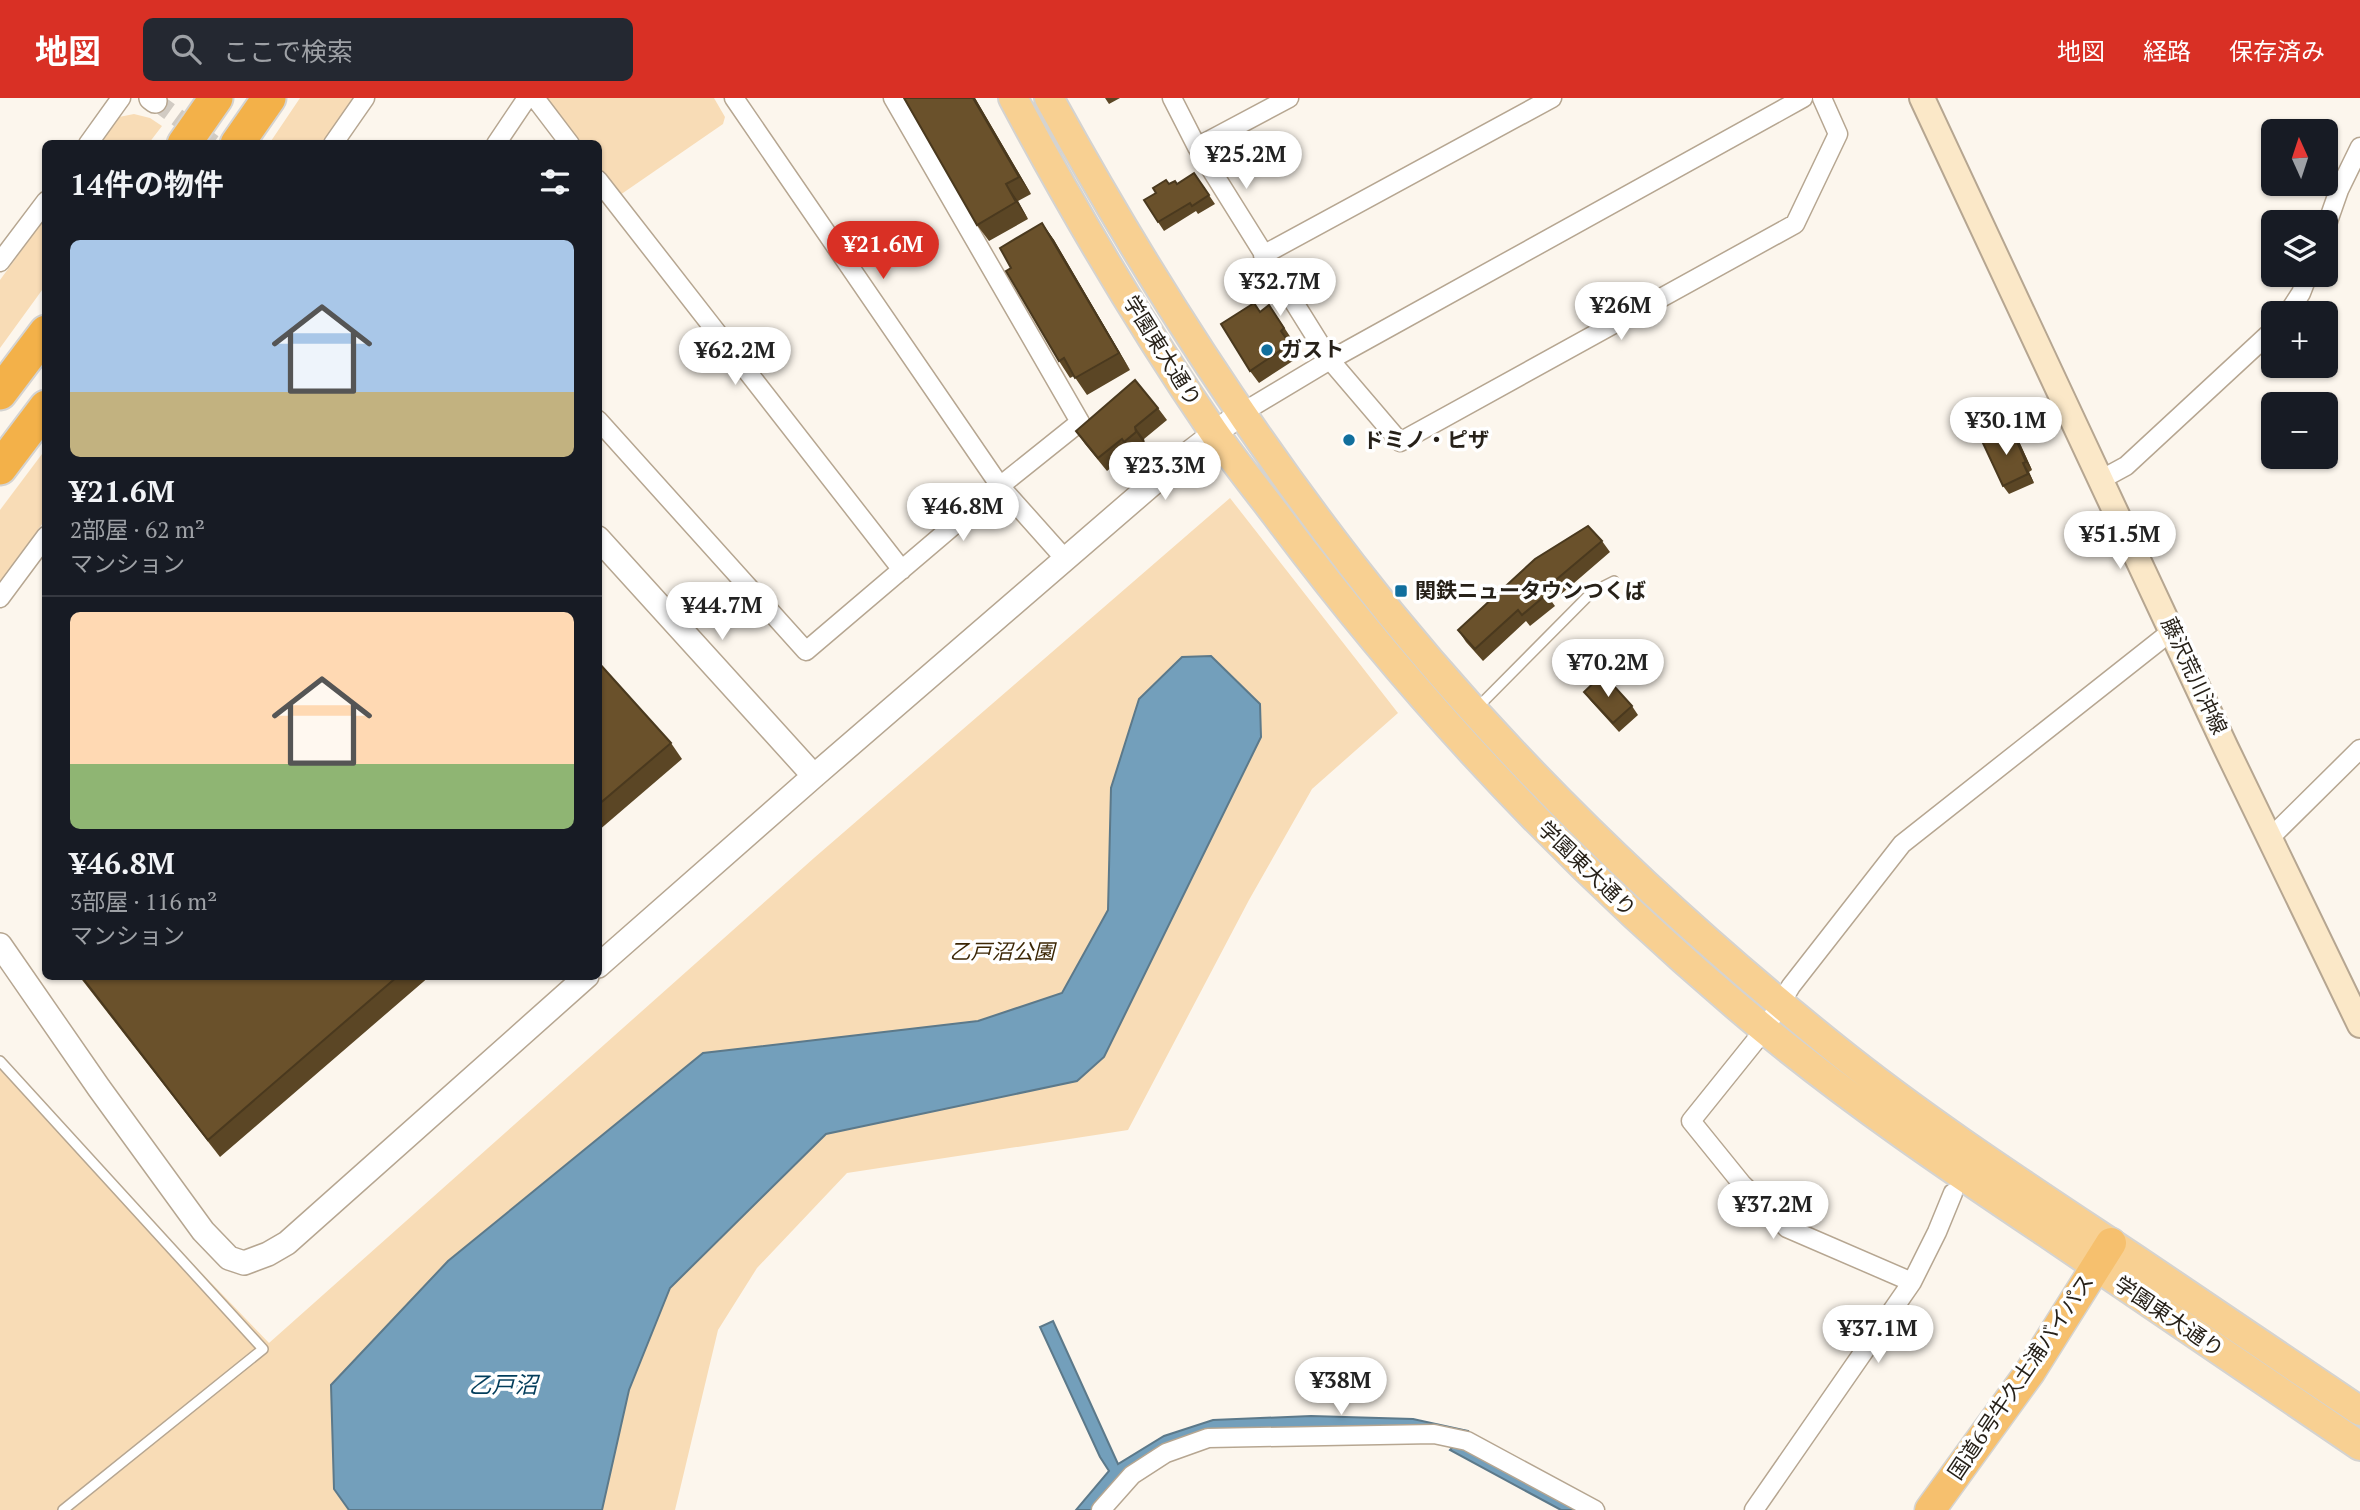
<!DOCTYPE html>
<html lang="ja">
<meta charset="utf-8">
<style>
:root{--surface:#171b24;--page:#242831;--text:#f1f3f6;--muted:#9ea1a6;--line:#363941;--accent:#d93025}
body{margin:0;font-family:"PT Serif","Noto Sans JP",serif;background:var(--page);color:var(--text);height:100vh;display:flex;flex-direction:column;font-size:26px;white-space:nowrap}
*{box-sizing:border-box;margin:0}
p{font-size:23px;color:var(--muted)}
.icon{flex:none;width:38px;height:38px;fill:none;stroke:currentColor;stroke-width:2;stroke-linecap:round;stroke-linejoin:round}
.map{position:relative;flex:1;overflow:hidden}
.details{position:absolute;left:42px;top:42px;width:560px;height:840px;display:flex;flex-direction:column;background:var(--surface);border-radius:10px;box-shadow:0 2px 5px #0004}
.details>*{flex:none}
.needle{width:46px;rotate:357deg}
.tools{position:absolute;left:2261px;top:21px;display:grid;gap:14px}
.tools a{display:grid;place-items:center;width:77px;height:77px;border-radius:10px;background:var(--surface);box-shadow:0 2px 5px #0004;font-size:35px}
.price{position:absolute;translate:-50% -60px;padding:0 16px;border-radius:24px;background:#fff;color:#222;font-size:23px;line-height:46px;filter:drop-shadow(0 2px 4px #0008)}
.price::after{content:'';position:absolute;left:50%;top:42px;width:21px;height:16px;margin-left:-10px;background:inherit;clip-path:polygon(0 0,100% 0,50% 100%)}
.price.current{background:var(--accent);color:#fff}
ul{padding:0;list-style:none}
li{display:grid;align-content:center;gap:14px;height:371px;padding:0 28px}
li+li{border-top:2px solid var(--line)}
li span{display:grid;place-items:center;height:217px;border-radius:10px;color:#555}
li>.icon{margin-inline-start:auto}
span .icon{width:126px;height:126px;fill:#fffc;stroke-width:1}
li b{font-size:30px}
h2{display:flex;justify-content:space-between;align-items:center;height:84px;padding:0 28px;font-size:30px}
header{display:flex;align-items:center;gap:42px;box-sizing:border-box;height:98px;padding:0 35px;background:var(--accent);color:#fff}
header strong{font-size:33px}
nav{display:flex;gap:38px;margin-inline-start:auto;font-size:24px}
.search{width:490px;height:63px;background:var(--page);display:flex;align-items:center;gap:18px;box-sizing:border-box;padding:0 24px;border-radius:10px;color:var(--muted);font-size:26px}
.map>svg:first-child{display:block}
</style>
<header>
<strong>地図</strong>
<div class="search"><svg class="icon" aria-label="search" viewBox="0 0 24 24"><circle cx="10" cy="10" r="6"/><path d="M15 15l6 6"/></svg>ここで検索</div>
<nav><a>地図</a><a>経路</a><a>保存済み</a></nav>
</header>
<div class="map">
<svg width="2360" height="1412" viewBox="0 0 2360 1412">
<rect width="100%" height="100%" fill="#fcf6ed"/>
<path fill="#f8dcb6" d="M 300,0 L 356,0 L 324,45 L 269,46 Z
M 541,0 L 714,0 L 725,19 L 723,26 L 620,97 L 599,71 L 598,46 L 578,45 Z
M 134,16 L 150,20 L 162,28 L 149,45 L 100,45 L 119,19 Z
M 45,120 L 45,188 L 0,250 L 0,182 Z
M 45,352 L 45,422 L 0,484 L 0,412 Z
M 1230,400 L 1398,615 L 1312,691 L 1249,802 L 1128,1032 L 847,1075 L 757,1170 L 718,1232 L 675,1412 L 0,1412 L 0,965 L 269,1245 L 814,760 Z"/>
<path fill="#739fbb" stroke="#5c798a" stroke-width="2" d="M 1211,558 L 1260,606 L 1261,639 L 1104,959 L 1077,983 L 826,1036 L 670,1190 L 629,1292 L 602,1412 L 349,1412 L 334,1391 L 331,1287 L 448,1163 L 703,955 L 978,923 L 1062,895 L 1108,812 L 1111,690 L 1139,601 L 1182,559 Z
M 1053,1223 L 1118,1366 L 1164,1338 L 1213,1322 L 1311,1318 L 1413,1321 L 1468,1333 L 1464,1348 L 1577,1412 L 1561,1412 L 1450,1352 L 1467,1333 L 1311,1330 L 1216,1334 L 1121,1377 L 1092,1412 L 1076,1412 L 1109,1373 L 1100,1359 L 1040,1229 Z"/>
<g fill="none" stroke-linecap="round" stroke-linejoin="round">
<path stroke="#d1cbc3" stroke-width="18" stroke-dasharray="18 9" stroke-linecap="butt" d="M 155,3 L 214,46"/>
<defs>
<path id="service" d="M 1476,611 L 1592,494 L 1614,483
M 0,963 L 263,1251 L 63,1412"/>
<path id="minor" d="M 535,0 L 570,46
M 734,0 L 1000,388 L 1066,462
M 1172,0 L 1197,49 L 1330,262 L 1400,344 L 1795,126 L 1838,36 L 1822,0
M 88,46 L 121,0
M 333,46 L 365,0
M 496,46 L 527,0
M 1197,49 L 1289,0
M 598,82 L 902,472
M 2326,129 L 2339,92 L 2360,49
M 1263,157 L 1552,0
M 0,164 L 46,103
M 2288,215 L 2301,195 L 2308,177
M 1240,316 L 1330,262 L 1803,0
M 598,322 L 806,553 L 1000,388 L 1080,324 L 893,0
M 2102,381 L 2126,368 L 2273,232
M 0,500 L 46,438
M 2270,740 L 2360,651
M 1912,1184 L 1787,1130 L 1742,1086 L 1691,1023 L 1765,931 L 1791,888 L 1902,746 L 2173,532
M 1101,1412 L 1132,1377 L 1166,1355 L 1208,1340 L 1434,1336 L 1467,1343 L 1595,1412
M 1754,1412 L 1912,1184 L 1937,1134 L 1953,1095"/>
<path id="tertiary" d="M 151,0 L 155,3
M 598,440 L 814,678
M 0,847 L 99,990 L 203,1133 L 229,1160 L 244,1165 L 268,1156 L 287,1145 L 587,878
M 598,868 L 814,678 L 1180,362 L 1240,316"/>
<path id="secondary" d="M 1922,0 L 2226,650 L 2360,927"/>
<path id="primary" d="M 1013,0 C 1074,114 1140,226 1213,333 C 1233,362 1256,390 1277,418 C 1418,607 1582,780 1764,931 C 1854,1005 1950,1070 2047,1135 C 2151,1206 2256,1277 2360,1348
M 1049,0 C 1139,164 1237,319 1352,467 C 1490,646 1656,806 1832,948 C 1930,1027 2036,1095 2141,1165 C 2214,1214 2287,1264 2360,1313"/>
<path id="trunk" d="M 1930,1412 L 2030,1274 L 2111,1145"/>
<path id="motorway" d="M 184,46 L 216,0
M 237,46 L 269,0
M 0,295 L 46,234
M 0,370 L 46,309"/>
</defs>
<use href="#service" stroke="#b6a691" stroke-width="12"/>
<use href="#minor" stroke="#b6a691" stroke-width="21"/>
<use href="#tertiary" stroke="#b6a691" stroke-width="26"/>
<use href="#secondary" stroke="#b6a691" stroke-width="28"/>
<use href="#primary" stroke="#d4d3d1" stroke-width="32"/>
<use href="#trunk" stroke="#d4d3d1" stroke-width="33"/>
<use href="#motorway" stroke="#d4d3d1" stroke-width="37"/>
<use href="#service" stroke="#fff" stroke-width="9"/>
<use href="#minor" stroke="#fff" stroke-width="18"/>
<use href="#tertiary" stroke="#fff" stroke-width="23"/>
<use href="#secondary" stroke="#fbe8c8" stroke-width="24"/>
<use href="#primary" stroke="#f8d092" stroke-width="28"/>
<use href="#trunk" stroke="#f6c06e" stroke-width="30"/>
<use href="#motorway" stroke="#f3b149" stroke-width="33"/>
</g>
<path fill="#5b4625" d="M 975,0 L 1031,96 L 1018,103 L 1028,121 L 989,143 L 977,127 Z
M 1105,0 L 1120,0 L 1109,6 Z
M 1194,75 L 1215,106 L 1198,116 L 1196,113 L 1164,133 L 1158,124 L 1156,95 L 1169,86 L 1177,86 Z
M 1042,125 L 1054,142 L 1130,272 L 1087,297 L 1074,278 L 1070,280 L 1059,263 L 1011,170 Z
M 1260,214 L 1278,220 L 1293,243 L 1290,245 L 1299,259 L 1259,285 L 1250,273 Z
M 1158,310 L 1167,322 L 1144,341 L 1145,347 L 1133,357 L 1131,353 L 1107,373 L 1085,346 L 1076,333 Z
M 2011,330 L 2017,339 L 2032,372 L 2029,374 L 2034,385 L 2009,396 L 2003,388 Z
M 1602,443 L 1610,454 L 1552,504 L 1555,508 L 1530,528 L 1526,523 L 1483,563 L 1466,544 L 1458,532 Z
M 598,564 L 671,645 L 682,661 L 598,733 Z
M 1584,594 L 1632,608 L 1638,617 L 1619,634 L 1590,602 Z
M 79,878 L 430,878 L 220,1059 Z"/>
<path fill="#4a391e" d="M 973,0 L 975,0 L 1031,96 L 1019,79 Z
M 1006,86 L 1018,103 L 1028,121 L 1016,104 Z
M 1042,125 L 1054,142 L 1130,272 L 1119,255 Z
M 1135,329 L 1144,341 L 1145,347 L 1136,334 Z
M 2011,330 L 2017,339 L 2032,372 L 2026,364 Z
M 2023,365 L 2029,374 L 2034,385 L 2028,376 Z"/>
<path fill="#6a512b" stroke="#4a391e" stroke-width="2" d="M 904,0 L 973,0 L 1019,79 L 1006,86 L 1016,104 L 977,127 Z
M 1194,75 L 1209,97 L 1192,108 L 1190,105 L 1158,124 L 1144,102 L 1156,95 L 1153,90 L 1166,82 L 1169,86 L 1175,83 L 1177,86 Z
M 1042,125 L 1119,255 L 1075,280 L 1064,260 L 1059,263 L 1006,173 L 1011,170 L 1000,150 Z
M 1254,205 L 1260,214 L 1269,207 L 1284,230 L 1281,233 L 1290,246 L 1250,273 L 1221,226 Z
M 1135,282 L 1158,310 L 1135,329 L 1136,334 L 1124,344 L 1122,341 L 1098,360 L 1076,333 Z
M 2011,330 L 2026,364 L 2023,365 L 2028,376 L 2003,388 L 1982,343 Z
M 1588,428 L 1602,443 L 1544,492 L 1547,496 L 1522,517 L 1518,512 L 1475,551 L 1458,532 L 1535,461 Z
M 598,564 L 671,645 L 598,707 Z
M 1603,576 L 1632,608 L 1613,625 L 1584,594 Z
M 81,878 L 398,878 L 208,1042 Z"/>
<g fill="#116f9d" stroke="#fff" stroke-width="2.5">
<circle cx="1267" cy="252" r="7"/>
<circle cx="1349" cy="342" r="7"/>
<rect x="1394" y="486" width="14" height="14" rx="3.5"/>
</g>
<g text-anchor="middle" stroke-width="7" stroke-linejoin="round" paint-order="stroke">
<g font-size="21" font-weight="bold" fill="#272119" stroke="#fff" text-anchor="start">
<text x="1281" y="259">ガスト</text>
<text x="1363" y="349">ドミノ・ピザ</text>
<text x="1415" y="500">関鉄ニュータウンつくば</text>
</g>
<g font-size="21" fill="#272119" stroke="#fff">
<text transform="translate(1162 253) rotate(58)" y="7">学園東大通り</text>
<text transform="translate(2194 578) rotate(65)" y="7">藤沢荒川沖線</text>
<text transform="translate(1587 771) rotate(44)" y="7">学園東大通り</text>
<text transform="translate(2169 1219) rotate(34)" y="7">学園東大通り</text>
<text transform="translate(2021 1279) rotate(-56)" y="7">国道6号牛久土浦バイパス</text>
</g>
<g font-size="21" font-style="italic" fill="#3b2604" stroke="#fff">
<text x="1002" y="861">乙戸沼公園</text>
</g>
<g font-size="23" font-style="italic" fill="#023d5b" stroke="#fff">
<text x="503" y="1295">乙戸沼</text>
</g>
</g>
</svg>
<div class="tools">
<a><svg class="needle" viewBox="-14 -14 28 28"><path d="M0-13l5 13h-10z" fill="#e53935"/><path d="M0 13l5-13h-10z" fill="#9ea1a6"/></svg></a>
<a><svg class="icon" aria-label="layers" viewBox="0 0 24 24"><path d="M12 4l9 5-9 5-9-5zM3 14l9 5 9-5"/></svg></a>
<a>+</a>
<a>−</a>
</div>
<b class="price" style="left:1246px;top:93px">¥25.2M</b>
<b class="price current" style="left:883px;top:183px">¥21.6M</b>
<b class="price" style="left:1280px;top:220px">¥32.7M</b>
<b class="price" style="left:1621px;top:244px">¥26M</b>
<b class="price" style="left:735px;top:289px">¥62.2M</b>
<b class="price" style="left:2006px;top:359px">¥30.1M</b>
<b class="price" style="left:1165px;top:404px">¥23.3M</b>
<b class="price" style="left:963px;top:445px">¥46.8M</b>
<b class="price" style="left:2120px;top:473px">¥51.5M</b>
<b class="price" style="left:722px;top:544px">¥44.7M</b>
<b class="price" style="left:1608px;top:601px">¥70.2M</b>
<b class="price" style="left:1773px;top:1143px">¥37.2M</b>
<b class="price" style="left:1878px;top:1267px">¥37.1M</b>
<b class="price" style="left:1341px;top:1319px">¥38M</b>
<section class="details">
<h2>14件の物件<svg class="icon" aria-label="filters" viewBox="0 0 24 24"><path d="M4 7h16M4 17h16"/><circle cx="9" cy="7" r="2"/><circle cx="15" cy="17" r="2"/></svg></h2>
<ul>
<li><span style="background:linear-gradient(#a9c7e8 70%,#c2b280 0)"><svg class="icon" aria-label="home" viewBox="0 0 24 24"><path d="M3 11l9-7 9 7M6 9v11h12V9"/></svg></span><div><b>¥21.6M</b><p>2部屋 · 62 m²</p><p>マンション</p></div></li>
<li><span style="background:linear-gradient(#ffd9b3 70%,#8fb573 0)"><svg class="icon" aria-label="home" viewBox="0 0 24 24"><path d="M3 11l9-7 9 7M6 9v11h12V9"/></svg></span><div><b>¥46.8M</b><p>3部屋 · 116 m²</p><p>マンション</p></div></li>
</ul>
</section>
</div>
